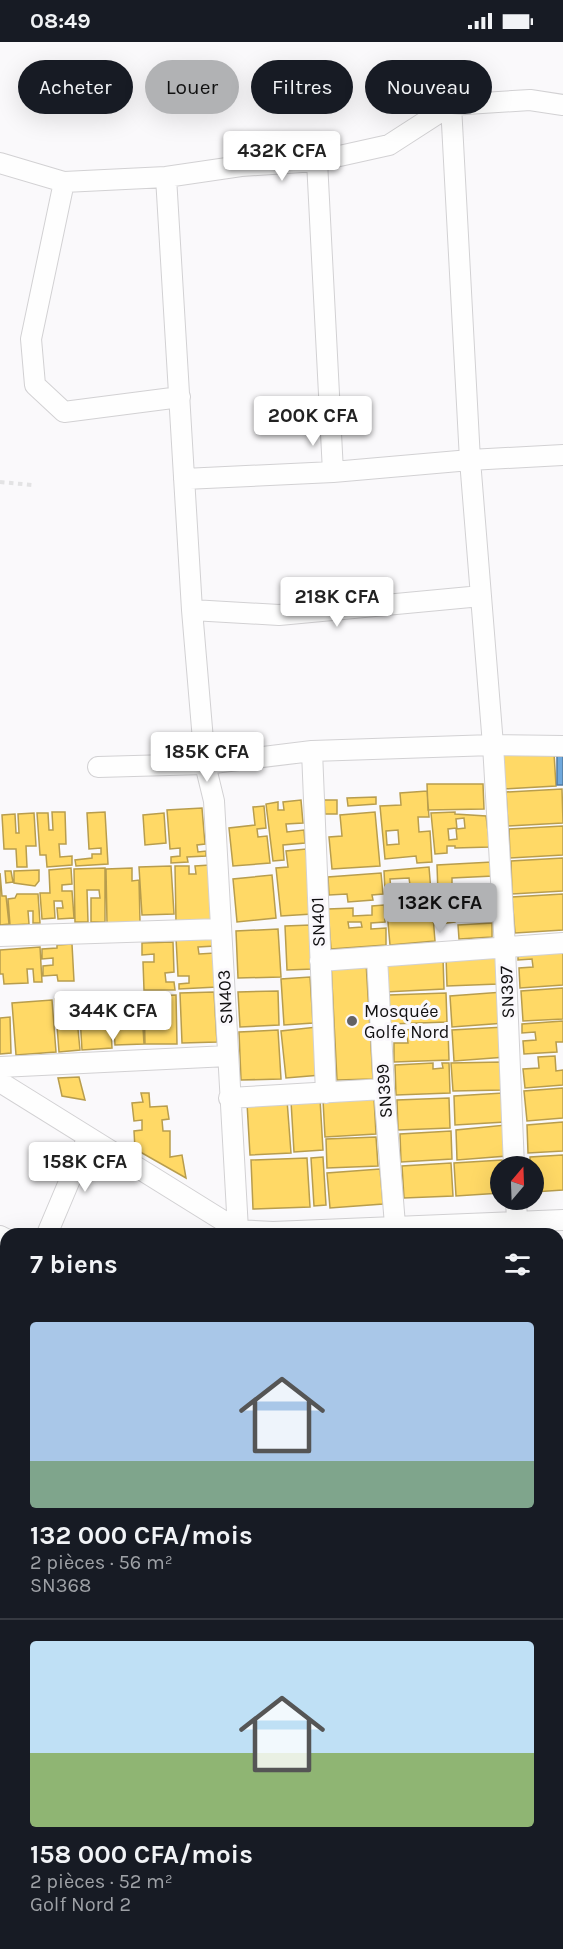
<!DOCTYPE html>
<html lang="fr">
<meta charset="utf-8">
<style>
:root{--surface:#171b24;--page:#242831;--text:#f1f3f6;--muted:#9ea1a6;--line:#363941;--accent:#b1b2b4}
body{margin:0;font-family:Karla,sans-serif;background:var(--page);color:var(--text);height:100vh;display:flex;flex-direction:column;font-size:22px;white-space:nowrap}
*{box-sizing:border-box;margin:0}
p{font-size:20px;color:var(--muted)}
.icon{flex:none;width:33px;height:33px;fill:none;stroke:currentColor;stroke-width:2;stroke-linecap:round;stroke-linejoin:round}
.map{position:relative;flex:1;overflow:hidden}
.side{position:absolute;left:0px;top:1186px;width:564px;height:722px;display:flex;flex-direction:column;background:var(--surface);border-radius:18px 18px 0 0;box-shadow:0 6px 24px #0002}
.side>*{flex:none}
.banner{position:absolute;left:18px;top:18px;width:528px;height:54px;display:flex;gap:12px}
.needle{width:39px;rotate:19deg}
.controls{position:absolute;left:490px;top:1114px;display:grid;gap:12px}
.controls a{display:grid;place-items:center;width:54px;height:54px;border-radius:50%;background:var(--surface);box-shadow:0 6px 24px #0002;font-size:30px}
.price{position:absolute;translate:-50% -51px;padding:0 14px;border-radius:6px;background:#fff;color:#222;font-size:20px;line-height:39px;filter:drop-shadow(0 2px 3px #0008)}
.price::after{content:'';position:absolute;left:50%;top:36px;width:18px;height:14px;margin-left:-9px;background:inherit;clip-path:polygon(0 0,100% 0,50% 100%)}
.price.active{background:var(--accent);color:#111}
ul{padding:0;list-style:none}
li{display:grid;align-content:center;gap:12px;height:318px;padding:0 30px}
li+li{border-top:2px solid var(--line)}
li span{display:grid;place-items:center;height:186px;border-radius:6px;color:#555}
li>.icon{margin-inline-start:auto}
span .icon{width:108px;height:108px;fill:#fffc;stroke-width:1}
li b{font-size:26px}
h2{display:flex;justify-content:space-between;align-items:center;height:72px;padding:0 30px;font-size:26px}
.tag{padding:0 21px;border-radius:27px;background:var(--surface);box-shadow:0 6px 24px #0002;font-size:21px;line-height:54px}
.tag.active{background:var(--accent);color:#111}
.status{display:flex;justify-content:space-between;align-items:center;height:42px;padding:0 30px;background:var(--surface);direction:ltr}
.status svg{height:16px;fill:currentColor}
.map>svg:first-child{display:block}
</style>
<div class="status"><b>08:49</b><svg viewBox="0 0 49 12"><path d="M0 12V9h3v3zM5 12V6h3v6zM10 12V3h3v9zM15 12V0h3v12zM26 1h20v11H26zM47 4h2v5h-2z"/></svg></div>
<div class="map">
<svg width="563" height="1907" viewBox="0 0 563 1907">
<rect width="100%" height="100%" fill="#faf9fb"/>
<path fill="#ffd966" stroke="#b89d4d" stroke-width="1.5" fill-rule="evenodd" d="M 554,711 L 556,744 L 503,747 L 502,713 Z
M 427,742 L 483,742 L 484,767 L 428,768 Z
M 562,747 L 563,781 L 508,784 L 506,750 Z
M 427,749 L 429,775 L 418,775 L 419,790 L 430,789 L 432,820 L 417,821 L 416,814 L 385,817 L 380,764 L 401,763 L 400,751 ZM 398,788 L 399,802 L 387,803 L 386,789 Z
M 376,755 L 376,762 L 348,764 L 347,756 Z
M 301,758 L 303,781 L 286,782 L 287,790 L 304,788 L 305,801 L 283,803 L 284,818 L 273,819 L 266,762 L 278,760 L 278,768 L 284,768 L 283,760 Z
M 324,758 L 337,758 L 337,772 L 325,772 Z
M 264,764 L 266,786 L 257,787 L 258,795 L 267,794 L 270,821 L 233,824 L 229,786 L 255,783 L 253,765 Z
M 202,766 L 205,802 L 197,803 L 198,810 L 206,809 L 206,814 L 187,815 L 188,820 L 171,821 L 171,815 L 180,814 L 180,806 L 170,807 L 167,768 Z
M 52,770 L 65,770 L 66,802 L 59,802 L 60,815 L 72,814 L 72,823 L 47,825 L 46,813 L 40,813 L 37,771 L 48,771 L 49,788 L 53,788 Z
M 105,770 L 108,822 L 76,824 L 75,818 L 92,816 L 92,812 L 101,812 L 101,806 L 89,807 L 87,771 Z
M 375,770 L 380,824 L 332,827 L 329,795 L 342,794 L 340,773 Z
M 455,770 L 455,772 L 486,774 L 490,805 L 455,806 L 455,804 L 447,804 L 447,811 L 435,812 L 431,771 ZM 464,776 L 465,786 L 457,787 L 456,777 ZM 456,786 L 457,797 L 449,798 L 448,787 Z
M 34,771 L 36,804 L 26,804 L 27,825 L 17,825 L 16,807 L 4,807 L 2,773 L 15,772 L 16,791 L 19,791 L 18,772 Z
M 164,771 L 166,801 L 145,803 L 143,773 Z
M 563,784 L 563,813 L 510,816 L 509,787 Z
M 306,807 L 312,872 L 281,874 L 276,826 L 288,825 L 286,809 Z
M 563,816 L 563,849 L 512,852 L 511,819 Z
M 492,820 L 493,834 L 452,836 L 452,851 L 438,852 L 437,823 Z
M 210,823 L 212,879 L 176,880 L 175,824 L 189,824 L 189,832 L 196,832 L 195,824 Z
M 171,824 L 174,872 L 142,873 L 139,825 Z
M 429,825 L 435,899 L 390,903 L 387,869 L 398,868 L 397,857 L 417,855 L 417,862 L 423,861 L 421,842 L 410,843 L 409,836 L 390,837 L 391,848 L 385,848 L 384,829 ZM 425,871 L 426,878 L 413,879 L 413,872 Z
M 71,826 L 72,842 L 62,843 L 62,849 L 72,849 L 74,876 L 58,877 L 57,866 L 63,866 L 62,859 L 54,859 L 55,876 L 42,877 L 40,851 L 50,851 L 49,828 Z
M 105,826 L 105,880 L 91,880 L 91,856 L 100,856 L 99,848 L 87,848 L 88,880 L 75,880 L 74,827 Z
M 132,826 L 132,839 L 139,838 L 140,880 L 107,881 L 106,827 Z
M 39,828 L 39,839 L 35,844 L 14,841 L 14,829 Z
M 5,829 L 11,829 L 13,840 L 6,841 Z
M 0,831 L 2,854 L 6,854 L 9,882 L 0,883 Z
M 381,831 L 383,852 L 372,853 L 373,858 L 348,860 L 347,852 L 329,853 L 328,835 Z
M 272,833 L 276,876 L 237,880 L 233,837 Z
M 492,842 L 494,873 L 458,875 L 455,880 L 440,882 L 439,871 L 453,871 L 452,855 L 456,845 Z
M 17,852 L 38,852 L 40,881 L 33,881 L 33,869 L 28,869 L 29,882 L 10,883 L 8,857 L 15,856 Z
M 563,852 L 563,888 L 515,891 L 512,855 Z
M 384,863 L 385,880 L 371,881 L 371,887 L 386,886 L 386,903 L 331,907 L 328,867 L 353,866 L 353,874 L 372,873 L 372,864 ZM 348,880 L 361,880 L 362,885 L 349,886 Z
M 492,881 L 492,895 L 459,897 L 458,883 Z
M 311,883 L 313,927 L 287,928 L 285,884 Z
M 278,887 L 281,935 L 238,936 L 236,889 Z
M 214,894 L 215,904 L 198,905 L 199,912 L 215,911 L 217,945 L 179,947 L 179,942 L 189,941 L 189,934 L 178,934 L 176,896 Z
M 173,900 L 174,930 L 165,931 L 166,940 L 174,940 L 175,948 L 144,948 L 143,920 L 154,920 L 154,912 L 142,913 L 142,901 Z
M 72,902 L 74,939 L 58,939 L 57,933 L 43,934 L 43,924 L 53,923 L 53,916 L 42,917 L 42,907 L 57,906 L 57,903 Z
M 40,905 L 42,940 L 34,940 L 33,927 L 27,927 L 28,941 L 4,942 L 3,932 L 0,932 L 0,908 Z
M 563,907 L 563,943 L 520,946 L 519,926 L 533,925 L 532,917 L 518,918 L 518,910 Z
M 496,912 L 498,942 L 447,944 L 446,914 Z
M 443,916 L 444,947 L 385,950 L 383,919 Z
M 366,920 L 373,1037 L 337,1038 L 331,922 Z
M 310,935 L 313,981 L 284,983 L 281,937 Z
M 563,946 L 563,977 L 523,979 L 521,949 Z
M 278,949 L 279,983 L 240,985 L 238,950 Z
M 214,950 L 217,1000 L 182,1001 L 180,951 Z
M 503,950 L 505,981 L 452,985 L 450,954 Z
M 446,951 L 447,980 L 390,982 L 389,953 Z
M 141,952 L 144,1002 L 115,1003 L 112,954 Z
M 176,953 L 177,1002 L 145,1002 L 144,954 Z
M 109,955 L 112,1006 L 82,1008 L 79,957 Z
M 75,956 L 80,1008 L 59,1010 L 55,957 Z
M 52,958 L 56,1010 L 16,1013 L 12,961 Z
M 10,975 L 11,1011 L 0,1012 L 0,976 Z
M 563,979 L 563,1000 L 556,1000 L 557,1010 L 524,1012 L 523,999 L 536,998 L 535,990 L 522,991 L 522,982 Z
M 317,985 L 321,1033 L 286,1036 L 281,989 Z
M 504,985 L 506,1015 L 454,1019 L 452,988 Z
M 448,987 L 449,1018 L 394,1020 L 394,1001 L 408,1001 L 407,993 L 393,994 L 393,988 Z
M 278,988 L 281,1037 L 241,1038 L 239,990 Z
M 555,1014 L 556,1029 L 563,1028 L 563,1043 L 525,1046 L 523,1027 L 539,1026 L 538,1015 Z
M 502,1020 L 503,1048 L 453,1049 L 451,1021 Z
M 433,1021 L 433,1027 L 443,1026 L 442,1021 L 449,1021 L 450,1051 L 396,1053 L 395,1023 Z
M 79,1035 L 85,1058 L 62,1054 L 58,1036 Z
M 563,1046 L 563,1076 L 527,1079 L 524,1049 Z
M 141,1051 L 149,1051 L 150,1065 L 167,1064 L 169,1077 L 162,1078 L 163,1089 L 170,1089 L 170,1115 L 182,1113 L 186,1136 L 135,1107 L 134,1089 L 142,1088 L 142,1078 L 134,1079 L 132,1061 L 143,1060 Z
M 503,1051 L 505,1080 L 455,1083 L 454,1054 Z
M 374,1056 L 376,1092 L 325,1095 L 323,1058 Z
M 449,1056 L 450,1086 L 398,1088 L 397,1058 Z
M 320,1057 L 323,1108 L 294,1110 L 291,1059 Z
M 287,1058 L 291,1111 L 250,1113 L 247,1061 Z
M 563,1080 L 563,1109 L 528,1111 L 527,1083 Z
M 506,1083 L 507,1114 L 457,1118 L 456,1088 Z
M 451,1089 L 452,1117 L 401,1120 L 400,1092 Z
M 376,1095 L 378,1124 L 327,1126 L 326,1097 Z
M 563,1113 L 563,1148 L 534,1150 L 534,1125 L 530,1125 L 530,1115 Z
M 323,1115 L 326,1163 L 314,1164 L 311,1116 Z
M 307,1116 L 310,1165 L 253,1167 L 251,1118 Z
M 502,1118 L 501,1151 L 456,1154 L 454,1121 Z
M 451,1121 L 453,1154 L 404,1156 L 402,1124 Z
M 380,1127 L 383,1162 L 330,1166 L 327,1131 Z"/>
<path fill="#6fa8dc" stroke="#537b9f" stroke-width="1.5" d="M 563,710 L 563,743 L 557,743 L 557,711 Z"/>
<g fill="none" stroke-linecap="round" stroke-linejoin="round">
<defs>
<path id="minor" d="M 451,63 L 470,418 L 493,703 L 505,906 L 514,1125
M 317,119 L 333,430 L 470,418 L 563,413
M 0,121 L 64,140 L 166,135 L 241,124 L 317,119 L 389,103 L 451,63 L 530,58 L 563,63
M 166,135 L 192,568 L 205,722 L 214,759 L 238,1188
M 64,140 L 31,297 L 35,343 L 64,370 L 180,355
M 184,437 L 333,430
M 192,568 L 279,573 L 481,554
M 312,709 L 326,1051
M 98,725 L 205,722 L 312,709 L 493,703 L 563,704
M 0,894 L 221,887
M 377,915 L 384,1047 L 395,1183
M 320,919 L 563,901
M 0,1025 L 228,1014
M 0,1040 L 238,1188 L 273,1190 L 563,1178
M 229,1056 L 384,1047
M 516,1158 L 517,1178
M 47,1192 L 88,1095
M 0,1194 L 6,1197
M 0,1307 L 6,1293
M 558,1312 L 563,1304
M 0,1359 L 6,1363
M 558,1416 L 563,1419
M 0,1531 L 6,1535
M 558,1569 L 563,1560
M 0,1651 L 6,1641
M 558,1809 L 563,1801
M 0,1824 L 6,1814
M 0,1881 L 6,1871
M 79,1902 L 90,1907
M 219,1902 L 227,1907
M 352,1907 L 355,1902
M 499,1907 L 502,1902"/>
</defs>
<use href="#minor" stroke="#d2d1d3" stroke-width="22"/>
<path stroke="#e3e3e4" stroke-width="4" stroke-dasharray="4.5 4.5" stroke-linecap="butt" d="M 0,440 L 32,443"/>
<use href="#minor" stroke="#fefefe" stroke-width="20"/>
</g>
<circle fill="#636264" stroke="#faf8fc" stroke-width="2" cx="352" cy="979" r="6"/>
<g text-anchor="middle" stroke-width="6" stroke-linejoin="round" paint-order="stroke">
<g font-size="18" fill="#121112" stroke="#faf8fc">
<text transform="translate(318 880) rotate(-92)" y="6">SN401</text>
<text transform="translate(507 950) rotate(-92)" y="6">SN397</text>
<text transform="translate(225 955) rotate(-93)" y="6">SN403</text>
<text transform="translate(384 1049) rotate(-94)" y="6">SN399</text>
</g>
<g font-size="18" fill="#121112" stroke="#faf8fc" text-anchor="start">
<text x="364" y="975">Mosquée<tspan x="364" dy="21">Golfe Nord</tspan></text>
</g>
</g>
</svg>
<div class="controls">
<a><svg class="needle" viewBox="-14 -14 28 28"><path d="M0-13l5 13h-10z" fill="#e53935"/><path d="M0 13l5-13h-10z" fill="#9ea1a6"/></svg></a>
</div>
<b class="price" style="left:282px;top:140px">432K CFA</b>
<b class="price" style="left:313px;top:405px">200K CFA</b>
<b class="price" style="left:337px;top:586px">218K CFA</b>
<b class="price" style="left:207px;top:741px">185K CFA</b>
<b class="price active" style="left:440px;top:892px">132K CFA</b>
<b class="price" style="left:113px;top:1000px">344K CFA</b>
<b class="price" style="left:85px;top:1151px">158K CFA</b>
<div class="banner">
<a class="tag">Acheter</a>
<a class="tag active">Louer</a>
<a class="tag">Filtres</a>
<a class="tag">Nouveau</a>
</div>
<section class="side">
<h2>7 biens<svg class="icon" aria-label="filters" viewBox="0 0 24 24"><path d="M4 7h16M4 17h16"/><circle cx="9" cy="7" r="2"/><circle cx="15" cy="17" r="2"/></svg></h2>
<ul>
<li><span style="background:linear-gradient(#a9c7e8 75%,#7fa58c 0)"><svg class="icon" aria-label="home" viewBox="0 0 24 24"><path d="M3 11l9-7 9 7M6 9v11h12V9"/></svg></span><div><b>132 000 CFA/mois</b><p>2 pièces · 56 m²</p><p>SN368</p></div></li>
<li><span style="background:linear-gradient(#bfe0f5 60%,#8fb573 0)"><svg class="icon" aria-label="home" viewBox="0 0 24 24"><path d="M3 11l9-7 9 7M6 9v11h12V9"/></svg></span><div><b>158 000 CFA/mois</b><p>2 pièces · 52 m²</p><p>Golf Nord 2</p></div></li>
</ul>
</section>
</div>
